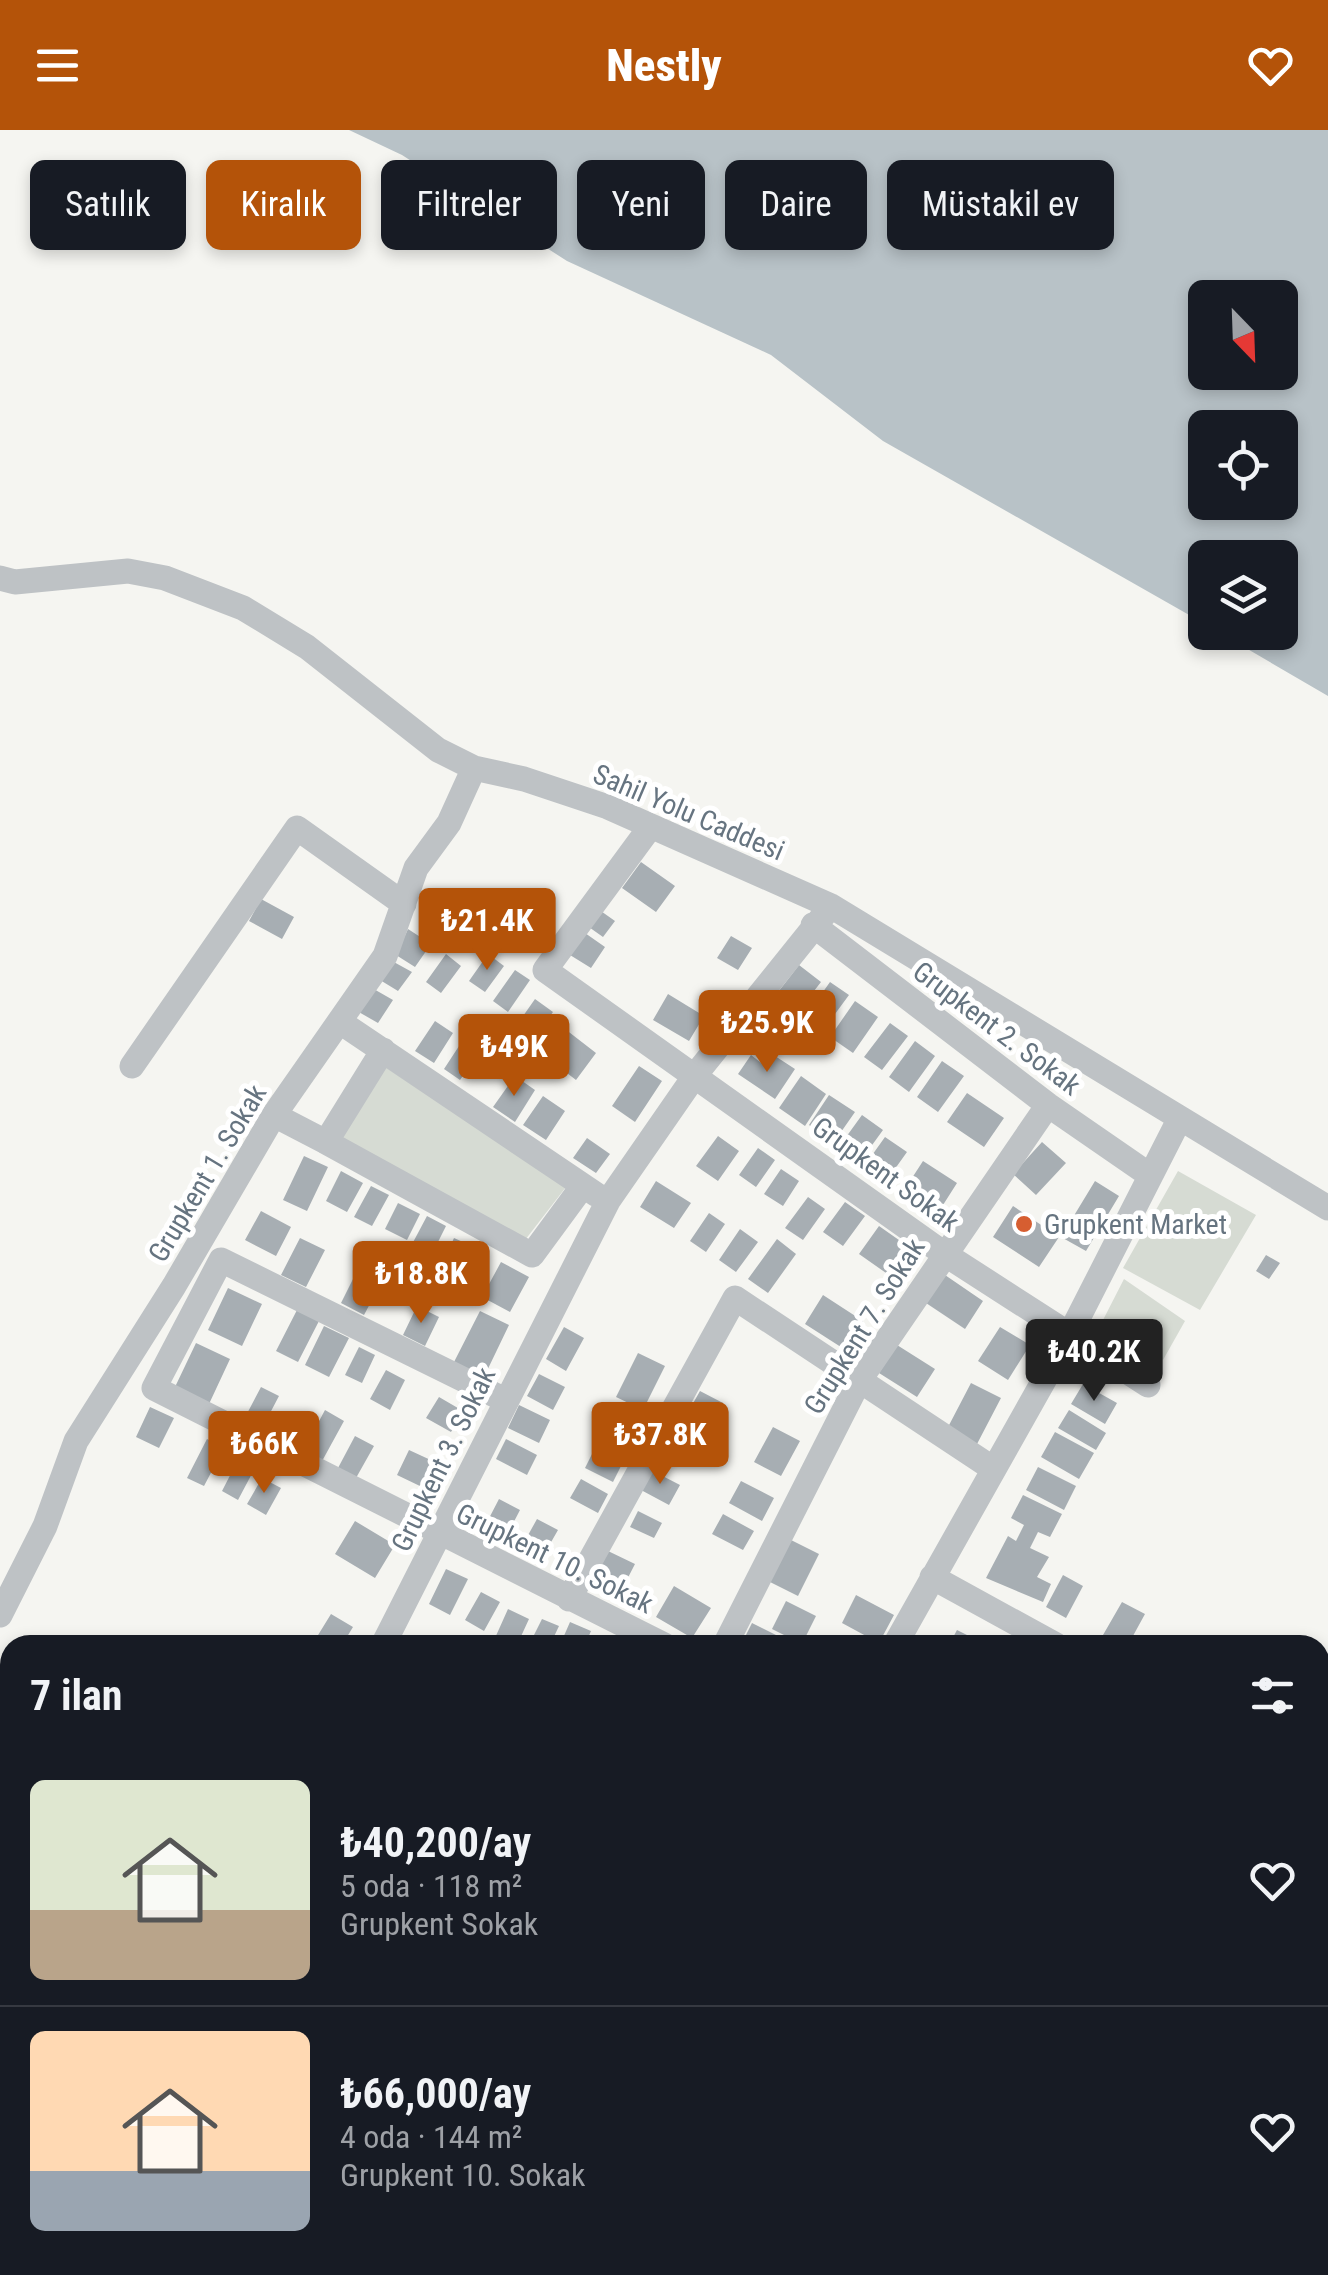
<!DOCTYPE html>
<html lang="tr">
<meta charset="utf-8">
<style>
:root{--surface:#171b24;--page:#242831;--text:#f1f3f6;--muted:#9ea1a6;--line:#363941;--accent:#b45309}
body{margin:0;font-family:"Roboto Condensed",sans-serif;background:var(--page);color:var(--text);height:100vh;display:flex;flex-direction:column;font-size:38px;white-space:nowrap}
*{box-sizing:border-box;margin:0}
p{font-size:32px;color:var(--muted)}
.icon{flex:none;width:55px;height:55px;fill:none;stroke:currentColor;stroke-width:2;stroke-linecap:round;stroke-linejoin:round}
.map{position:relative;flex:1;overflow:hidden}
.sheet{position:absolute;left:0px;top:1505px;width:1330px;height:640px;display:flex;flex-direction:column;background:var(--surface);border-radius:30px 30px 0 0;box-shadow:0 5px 15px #0003}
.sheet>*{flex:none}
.hud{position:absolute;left:30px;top:30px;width:1270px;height:90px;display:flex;gap:20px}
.needle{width:65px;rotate:157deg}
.tools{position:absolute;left:1188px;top:150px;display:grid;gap:20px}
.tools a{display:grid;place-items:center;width:110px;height:110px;border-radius:15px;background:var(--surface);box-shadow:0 5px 15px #0003;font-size:50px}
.price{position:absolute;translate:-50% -85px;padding:0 22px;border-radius:10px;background:var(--accent);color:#fff;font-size:32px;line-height:65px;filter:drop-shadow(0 2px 5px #0008)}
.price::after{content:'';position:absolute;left:50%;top:60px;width:30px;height:22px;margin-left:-15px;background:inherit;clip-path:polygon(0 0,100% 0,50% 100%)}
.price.active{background:#222;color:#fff}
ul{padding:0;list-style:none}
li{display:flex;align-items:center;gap:30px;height:250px;padding:0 30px}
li+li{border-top:2px solid var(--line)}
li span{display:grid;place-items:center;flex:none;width:280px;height:200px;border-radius:15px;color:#555}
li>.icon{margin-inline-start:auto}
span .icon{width:120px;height:120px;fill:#fffc;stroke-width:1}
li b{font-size:42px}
h2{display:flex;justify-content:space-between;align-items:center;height:120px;padding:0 30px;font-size:42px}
.tag{padding:0 35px;border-radius:15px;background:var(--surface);box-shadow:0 5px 15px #0003;font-size:35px;line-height:90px}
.tag.active{background:var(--accent);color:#fff}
header{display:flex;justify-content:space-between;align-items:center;height:130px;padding:0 30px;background:var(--accent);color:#fff;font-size:45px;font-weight:800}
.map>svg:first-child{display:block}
</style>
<header><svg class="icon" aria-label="menu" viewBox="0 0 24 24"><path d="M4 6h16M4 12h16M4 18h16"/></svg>Nestly<svg class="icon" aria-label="heart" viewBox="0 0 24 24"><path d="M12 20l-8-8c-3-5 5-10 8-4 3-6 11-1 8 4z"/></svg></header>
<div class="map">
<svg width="1328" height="2145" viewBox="0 0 1328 2145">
<rect width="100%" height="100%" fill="#f5f5f1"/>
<path fill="#d6dbd3" d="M 384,936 L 566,1057 L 522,1114 L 338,1010 Z
M 1178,1041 L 1256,1085 L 1200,1180 L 1123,1138 Z
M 1124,1149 L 1185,1191 L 1163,1230 L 1103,1190 Z"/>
<path fill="#b8c2c7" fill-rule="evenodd" d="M 349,0 L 1328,0 L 1328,566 L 1220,503 L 1280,502 L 1280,428 L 1205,428 L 1205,494 L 883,311 L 771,225 L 567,131 L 402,25 ZM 1205,168 L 1280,168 L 1280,242 L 1205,242 ZM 1205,298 L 1280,298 L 1280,372 L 1205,372 Z"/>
<path fill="#a7aeb3" d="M 641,732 L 675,756 L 656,782 L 622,758 Z
M 261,769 L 294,787 L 282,809 L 249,791 Z
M 598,779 L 615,791 L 603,807 L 586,795 Z
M 408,799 L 431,814 L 415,837 L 396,825 Z
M 585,803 L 605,817 L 591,838 L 570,825 Z
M 731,806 L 752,818 L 738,840 L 717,828 Z
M 446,824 L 461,836 L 441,863 L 426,852 Z
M 488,824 L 504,836 L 485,862 L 469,851 Z
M 392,831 L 412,842 L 398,861 L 380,850 Z
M 799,835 L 821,852 L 797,883 L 775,866 Z
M 515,840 L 530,850 L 508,882 L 493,871 Z
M 830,852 L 849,865 L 821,903 L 803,890 Z
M 372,858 L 393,870 L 378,893 L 357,881 Z
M 668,864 L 704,886 L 689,911 L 653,890 Z
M 535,869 L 553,882 L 538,902 L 521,889 Z
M 855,871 L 878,887 L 853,923 L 830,907 Z
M 435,891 L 453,903 L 434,933 L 415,921 Z
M 890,893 L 908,906 L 882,940 L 864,927 Z
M 565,899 L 596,923 L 576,950 L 545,926 Z
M 915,911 L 935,926 L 909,962 L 889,947 Z
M 461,913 L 478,924 L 460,950 L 444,939 Z
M 751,925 L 768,938 L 775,926 L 795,939 L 775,969 L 738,944 Z
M 942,931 L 964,946 L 938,982 L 917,967 Z
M 639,936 L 662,951 L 635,992 L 612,976 Z
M 515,946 L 535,960 L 515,992 L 493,977 Z
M 801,946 L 826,964 L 805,996 L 779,978 Z
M 967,963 L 1004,988 L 984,1017 L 947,992 Z
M 829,965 L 855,982 L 834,1012 L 809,995 Z
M 543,966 L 565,981 L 546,1010 L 523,995 Z
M 862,985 L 883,1000 L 862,1029 L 841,1014 Z
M 718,1006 L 739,1021 L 718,1051 L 696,1036 Z
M 885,1007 L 907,1022 L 887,1050 L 865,1035 Z
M 587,1008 L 610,1024 L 596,1043 L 573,1028 Z
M 1042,1012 L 1066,1033 L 1036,1065 L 1013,1044 Z
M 758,1018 L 775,1030 L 756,1057 L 739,1045 Z
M 304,1026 L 328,1037 L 307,1081 L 283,1070 Z
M 923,1031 L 957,1053 L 936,1086 L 901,1065 Z
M 781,1039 L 799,1051 L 783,1076 L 764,1064 Z
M 341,1041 L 363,1053 L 347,1082 L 326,1071 Z
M 656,1051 L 691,1073 L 674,1098 L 640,1077 Z
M 1095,1051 L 1119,1066 L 1086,1121 L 1061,1107 Z
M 371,1056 L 389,1065 L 372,1096 L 354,1087 Z
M 808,1067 L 825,1079 L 803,1110 L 785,1098 Z
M 845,1072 L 865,1086 L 843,1116 L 823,1102 Z
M 398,1073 L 420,1084 L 407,1110 L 385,1099 Z
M 1013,1076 L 1059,1107 L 1039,1137 L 993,1107 Z
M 261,1081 L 291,1097 L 276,1126 L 245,1110 Z
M 709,1083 L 725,1094 L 706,1122 L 690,1111 Z
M 427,1086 L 446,1096 L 430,1128 L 410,1118 Z
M 879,1096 L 916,1122 L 896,1150 L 859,1124 Z
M 740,1099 L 758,1112 L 736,1142 L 719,1130 Z
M 300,1108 L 325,1120 L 306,1157 L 281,1145 Z
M 454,1108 L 474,1117 L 461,1145 L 441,1136 Z
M 777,1109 L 796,1124 L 768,1163 L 748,1149 Z
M 1266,1125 L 1280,1133 L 1269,1149 L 1256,1141 Z
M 501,1132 L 529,1147 L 510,1182 L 482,1167 Z
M 356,1143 L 380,1155 L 364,1185 L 341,1173 Z
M 945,1145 L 983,1171 L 965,1199 L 926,1173 Z
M 228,1158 L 262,1174 L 242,1216 L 208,1200 Z
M 823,1165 L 863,1191 L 844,1219 L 805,1194 Z
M 417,1176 L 439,1187 L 425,1216 L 403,1205 Z
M 297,1180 L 319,1191 L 298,1232 L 276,1221 Z
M 480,1181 L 509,1195 L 484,1247 L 454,1232 Z
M 324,1196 L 349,1208 L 329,1247 L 305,1235 Z
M 564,1197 L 584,1208 L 566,1241 L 546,1229 Z
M 1000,1197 L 1030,1215 L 1008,1250 L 978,1231 Z
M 196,1213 L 230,1229 L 209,1274 L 175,1257 Z
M 897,1215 L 935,1239 L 917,1267 L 879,1243 Z
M 359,1217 L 375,1225 L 362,1253 L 345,1245 Z
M 638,1223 L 665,1236 L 643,1280 L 616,1267 Z
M 386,1240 L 405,1250 L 390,1280 L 370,1269 Z
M 539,1244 L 565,1257 L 553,1280 L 527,1266 Z
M 971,1253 L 1001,1268 L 977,1314 L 947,1299 Z
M 1083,1254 L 1117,1273 L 1105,1294 L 1071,1274 Z
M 261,1257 L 279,1266 L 259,1304 L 241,1295 Z
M 700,1261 L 723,1273 L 701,1312 L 678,1300 Z
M 439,1267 L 463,1281 L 451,1302 L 426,1288 Z
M 519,1275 L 550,1290 L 539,1313 L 508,1298 Z
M 150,1277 L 174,1288 L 159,1318 L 136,1307 Z
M 325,1280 L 344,1291 L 321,1333 L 302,1323 Z
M 1069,1280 L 1106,1303 L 1096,1320 L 1058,1298 Z
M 605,1283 L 633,1297 L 625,1314 L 596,1301 Z
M 773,1297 L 800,1311 L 781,1346 L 754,1332 Z
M 1055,1302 L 1094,1323 L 1079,1349 L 1041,1327 Z
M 355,1306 L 374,1316 L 356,1348 L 338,1338 Z
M 207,1309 L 224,1318 L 204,1356 L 187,1348 Z
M 506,1309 L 537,1325 L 527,1345 L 496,1329 Z
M 596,1316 L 624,1330 L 613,1352 L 585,1338 Z
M 409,1320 L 435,1332 L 422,1357 L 397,1345 Z
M 239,1328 L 256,1336 L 238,1370 L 222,1361 Z
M 1038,1337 L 1076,1356 L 1064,1380 L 1026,1360 Z
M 651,1340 L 680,1355 L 669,1375 L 641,1360 Z
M 262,1348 L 281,1358 L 266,1385 L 247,1374 Z
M 581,1349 L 608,1364 L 598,1383 L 570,1368 Z
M 741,1351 L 774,1368 L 762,1391 L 729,1373 Z
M 1023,1365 L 1062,1384 L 1050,1407 L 1038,1402 L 1030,1418 L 1049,1427 L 1037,1447 L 1051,1454 L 1043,1472 L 986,1448 L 1008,1406 L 1016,1411 L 1024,1395 L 1011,1388 Z
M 499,1369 L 520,1380 L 506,1407 L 485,1396 Z
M 638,1381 L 662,1393 L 654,1408 L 630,1397 Z
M 723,1384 L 754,1401 L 743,1420 L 712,1404 Z
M 537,1389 L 558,1400 L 542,1428 L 522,1416 Z
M 355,1391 L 395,1415 L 375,1448 L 335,1424 Z
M 789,1409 L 819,1424 L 798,1466 L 768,1451 Z
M 608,1421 L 635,1434 L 618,1467 L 591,1454 Z
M 446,1439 L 468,1449 L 450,1485 L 429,1474 Z
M 1063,1445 L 1083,1456 L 1066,1488 L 1046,1477 Z
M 674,1456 L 711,1478 L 692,1508 L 656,1487 Z
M 481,1462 L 500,1472 L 484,1501 L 465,1490 Z
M 856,1465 L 894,1485 L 879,1513 L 842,1493 Z
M 786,1471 L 816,1486 L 802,1514 L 772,1499 Z
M 1122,1472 L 1145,1484 L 1128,1515 L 1103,1505 Z
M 508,1479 L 529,1489 L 517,1515 L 495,1508 Z
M 331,1484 L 353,1497 L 342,1515 L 315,1510 Z
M 542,1489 L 559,1496 L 550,1515 L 529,1515 Z
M 570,1492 L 591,1501 L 585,1515 L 560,1515 Z
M 752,1493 L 796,1515 L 741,1515 Z
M 957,1500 L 987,1515 L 949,1515 Z
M 1324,1587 L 1328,1589 L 1328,1623 L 1320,1618 Z"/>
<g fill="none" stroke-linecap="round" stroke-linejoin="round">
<path stroke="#bec2c5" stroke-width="25" d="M 0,448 L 15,452 L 128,441 L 165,448 L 243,478 L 307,517 L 438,620 L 474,638 L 524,649 L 608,677 L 831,776 L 1328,1078
M 651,696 L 545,840 L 943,1123 L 1148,1255
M 813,795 L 1048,975 L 1148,1044
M 340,892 L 597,1065
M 383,920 L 326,1012 L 532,1125 L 582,1057
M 132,936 L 297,698 L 404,774
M 274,985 L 326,1012
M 505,1270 L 221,1130 L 154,1258 L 664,1515
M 932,1447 L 1056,1515
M 569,1469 L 735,1168 L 992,1338
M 0,1485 L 45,1396 L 76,1311 L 174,1156 L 274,985 L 385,826 L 416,738 L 449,693 L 474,638
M 383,1515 L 608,1071 L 696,944 L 831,776
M 725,1515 L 859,1251 L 1048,975
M 895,1515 L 1070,1204 L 1179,990
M 1320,1548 L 1328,1553
M 1320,1848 L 1328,1852
M 1320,2043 L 1328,2048
M 497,2135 L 520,2145
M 396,2145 L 400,2135
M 648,2145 L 653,2135"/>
</g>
<circle fill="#d65e31" stroke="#fff" stroke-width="4" cx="1024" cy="1094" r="10"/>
<g text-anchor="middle" stroke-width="10" stroke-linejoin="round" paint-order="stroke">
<g font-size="28" fill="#667480" stroke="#fff">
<text transform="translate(689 682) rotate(23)" y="10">Sahil Yolu Caddesi</text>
<text transform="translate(997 898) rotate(37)" y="10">Grupkent 2. Sokak</text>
<text transform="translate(207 1043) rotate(-59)" y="10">Grupkent 1. Sokak</text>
<text transform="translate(886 1044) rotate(36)" y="10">Grupkent Sokak</text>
<text transform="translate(864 1196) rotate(-58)" y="10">Grupkent 7. Sokak</text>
<text transform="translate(443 1329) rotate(-64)" y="10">Grupkent 3. Sokak</text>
<text transform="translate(555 1428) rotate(26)" y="10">Grupkent 10. Sokak</text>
</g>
<g font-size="28" fill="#667480" stroke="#fff" text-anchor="start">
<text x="1044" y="1104">Grupkent Market</text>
</g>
</g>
</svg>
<div class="tools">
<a><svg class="needle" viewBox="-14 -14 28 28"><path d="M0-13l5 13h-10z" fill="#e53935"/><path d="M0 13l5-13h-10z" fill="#9ea1a6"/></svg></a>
<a><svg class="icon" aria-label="locate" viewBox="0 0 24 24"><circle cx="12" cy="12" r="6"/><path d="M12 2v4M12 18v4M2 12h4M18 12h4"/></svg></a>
<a><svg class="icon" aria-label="layers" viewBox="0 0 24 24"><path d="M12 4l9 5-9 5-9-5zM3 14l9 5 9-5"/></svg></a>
</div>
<b class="price" style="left:487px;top:843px">₺21.4K</b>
<b class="price" style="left:767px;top:945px">₺25.9K</b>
<b class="price" style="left:514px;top:969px">₺49K</b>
<b class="price" style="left:421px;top:1196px">₺18.8K</b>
<b class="price active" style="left:1094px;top:1274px">₺40.2K</b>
<b class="price" style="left:660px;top:1357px">₺37.8K</b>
<b class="price" style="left:264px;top:1366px">₺66K</b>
<div class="hud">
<a class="tag">Satılık</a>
<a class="tag active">Kiralık</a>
<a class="tag">Filtreler</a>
<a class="tag">Yeni</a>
<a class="tag">Daire</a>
<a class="tag">Müstakil ev</a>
</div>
<section class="sheet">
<h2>7 ilan<svg class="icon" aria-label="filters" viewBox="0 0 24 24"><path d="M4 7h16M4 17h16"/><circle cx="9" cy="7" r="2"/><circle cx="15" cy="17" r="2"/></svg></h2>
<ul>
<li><span style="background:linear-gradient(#dfe7d0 65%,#b9a48a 0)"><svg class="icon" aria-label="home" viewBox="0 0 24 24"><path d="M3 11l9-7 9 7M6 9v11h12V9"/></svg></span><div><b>₺40,200/ay</b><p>5 oda · 118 m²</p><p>Grupkent Sokak</p></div><svg class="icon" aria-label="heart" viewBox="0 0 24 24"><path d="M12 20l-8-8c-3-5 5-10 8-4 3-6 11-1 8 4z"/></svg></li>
<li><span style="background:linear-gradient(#ffd9b3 70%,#9aa5b1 0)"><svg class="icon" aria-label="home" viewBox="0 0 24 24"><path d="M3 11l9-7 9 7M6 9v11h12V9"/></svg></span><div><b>₺66,000/ay</b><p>4 oda · 144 m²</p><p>Grupkent 10. Sokak</p></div><svg class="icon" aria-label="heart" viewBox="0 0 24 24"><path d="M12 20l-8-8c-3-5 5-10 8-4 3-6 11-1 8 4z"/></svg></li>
</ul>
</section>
</div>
